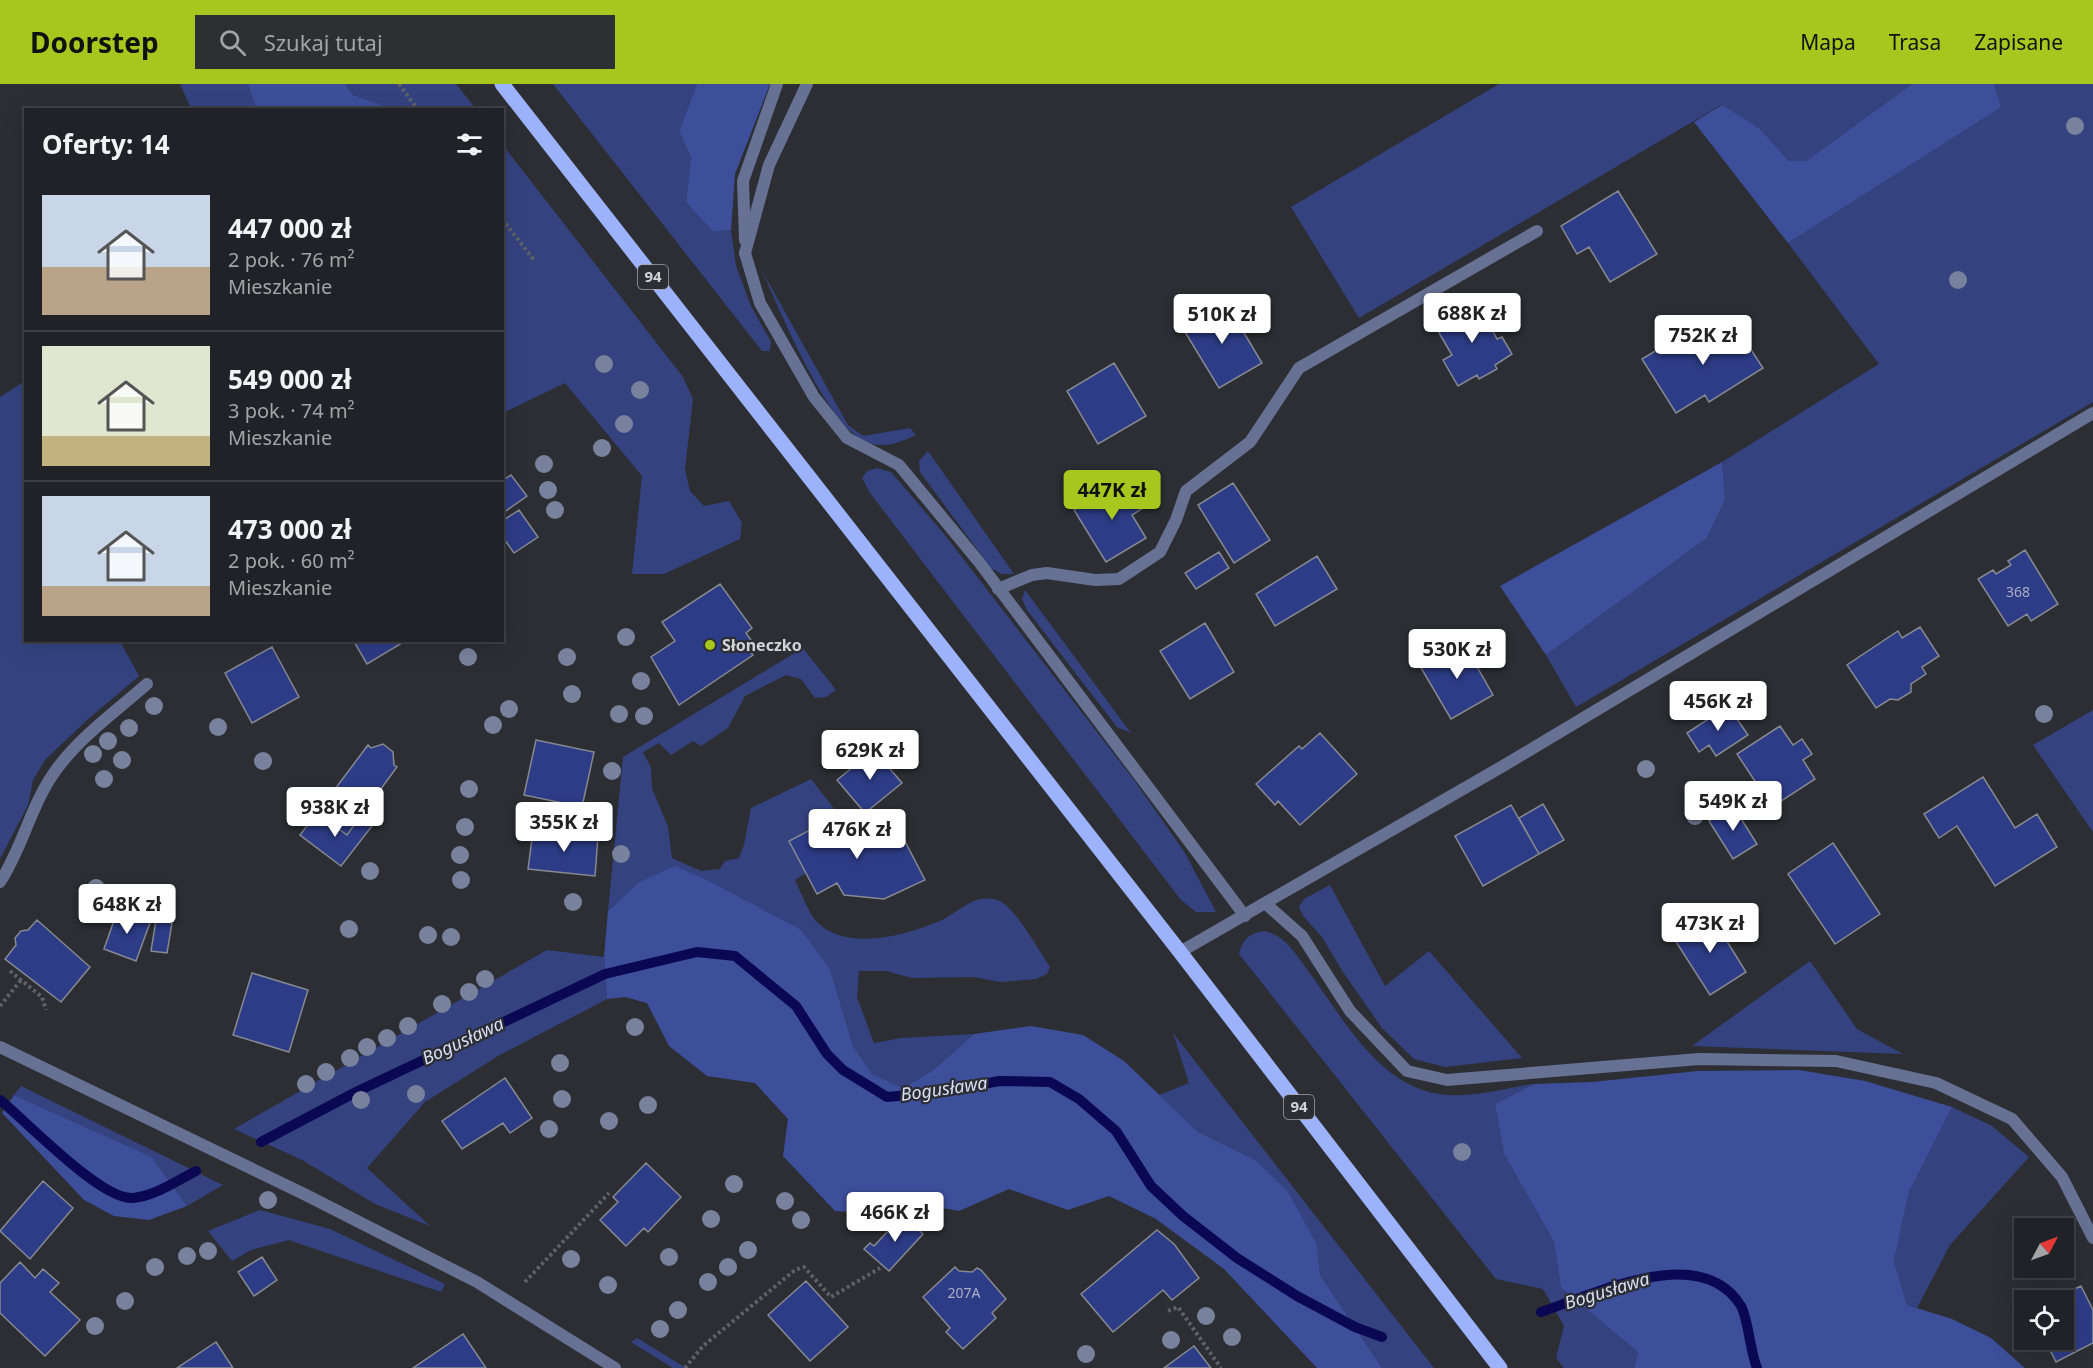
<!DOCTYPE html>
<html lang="pl">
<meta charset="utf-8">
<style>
:root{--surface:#212227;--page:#2d2f33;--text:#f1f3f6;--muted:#a2a4a7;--line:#3e3f44;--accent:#a7c71e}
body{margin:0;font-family:"Noto Sans",sans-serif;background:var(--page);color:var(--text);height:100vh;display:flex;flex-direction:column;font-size:22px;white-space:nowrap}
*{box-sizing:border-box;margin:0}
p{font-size:20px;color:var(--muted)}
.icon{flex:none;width:33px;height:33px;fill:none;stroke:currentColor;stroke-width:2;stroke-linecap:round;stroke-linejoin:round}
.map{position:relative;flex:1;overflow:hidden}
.panel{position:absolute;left:24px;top:24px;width:480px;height:534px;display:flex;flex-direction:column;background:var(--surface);border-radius:0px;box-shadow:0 6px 24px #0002,0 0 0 2px var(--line)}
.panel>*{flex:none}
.needle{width:39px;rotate:49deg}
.controls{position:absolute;left:2014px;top:1134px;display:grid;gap:12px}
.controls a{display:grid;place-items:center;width:60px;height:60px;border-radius:0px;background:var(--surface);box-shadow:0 6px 24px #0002,0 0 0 2px var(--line);font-size:30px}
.price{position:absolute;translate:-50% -51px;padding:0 14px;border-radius:6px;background:#fff;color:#222;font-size:20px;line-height:39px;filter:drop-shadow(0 2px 3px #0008)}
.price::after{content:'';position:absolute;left:50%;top:36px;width:18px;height:14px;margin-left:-9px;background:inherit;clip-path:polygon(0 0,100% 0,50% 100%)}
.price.on{background:var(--accent);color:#111}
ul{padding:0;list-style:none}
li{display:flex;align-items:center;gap:18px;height:150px;padding:0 18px}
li+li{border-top:2px solid var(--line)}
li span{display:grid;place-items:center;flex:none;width:168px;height:120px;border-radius:0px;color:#555}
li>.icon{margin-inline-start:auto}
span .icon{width:72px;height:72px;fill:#fffc;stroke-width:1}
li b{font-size:26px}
h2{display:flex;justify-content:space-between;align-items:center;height:72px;padding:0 18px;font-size:26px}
header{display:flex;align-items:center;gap:36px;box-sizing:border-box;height:84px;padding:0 30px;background:var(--accent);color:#111}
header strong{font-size:28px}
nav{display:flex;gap:33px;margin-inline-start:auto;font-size:21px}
.search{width:420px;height:54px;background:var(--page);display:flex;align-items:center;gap:15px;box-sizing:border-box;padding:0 21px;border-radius:0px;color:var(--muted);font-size:22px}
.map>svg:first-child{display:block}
</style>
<header>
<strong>Doorstep</strong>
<div class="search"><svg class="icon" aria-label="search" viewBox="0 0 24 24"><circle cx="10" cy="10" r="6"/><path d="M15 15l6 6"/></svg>Szukaj tutaj</div>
<nav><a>Mapa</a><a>Trasa</a><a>Zapisane</a></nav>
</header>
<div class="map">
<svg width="2093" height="1284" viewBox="0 0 2093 1284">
<rect width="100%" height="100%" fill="#2c2e34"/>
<path fill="#344380" d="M 180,0 L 248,0 L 256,25 L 191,25 Z
M 345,0 L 456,0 L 476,25 L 383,25 L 381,21 L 353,11 Z
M 553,0 L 697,0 L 679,47 L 691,73 L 686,118 L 713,148 L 731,146 L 736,182 L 751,222 L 771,258 L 770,267 L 762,267 Z
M 1499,0 L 1912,0 L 1806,77 L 1789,77 L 1759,44 L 1721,21 L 1359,234 L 1291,123 Z
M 1994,0 L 2093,0 L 2093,318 L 1576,623 L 1546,571 L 1707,454 L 1725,416 L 1722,378 L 1879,280 L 1788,159 L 2000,23 Z
M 502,60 L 683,293 L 693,315 L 685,385 L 690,407 L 704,422 L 729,417 L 742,439 L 740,455 L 664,490 L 632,490 L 642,392 L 565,299 L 503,329 Z
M 761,185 L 848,341 L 863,352 L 910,344 L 916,351 C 901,358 889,363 872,360 C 829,351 780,225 761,185 Z
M 25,297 L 26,556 L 120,557 L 139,592 L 87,636 L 45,676 L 33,696 L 28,721 L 0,775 L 0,313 Z
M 928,367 L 1014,490 L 1002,490 L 991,484 L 920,388 L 919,377 Z
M 877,384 L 891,388 L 944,450 L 1134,696 L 1185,769 L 1216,828 L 1196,828 L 1181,816 L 870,409 L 862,394 L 867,387 Z
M 1025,506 L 1131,649 L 1117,643 L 1027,526 L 1022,515 Z
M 803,564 L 836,606 L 826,613 L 815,614 L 801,595 L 786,591 L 745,612 L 728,644 L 701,662 L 693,657 L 671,671 L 659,659 L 643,668 L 651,684 L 652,704 L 668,743 L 672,774 L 701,787 L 720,785 L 725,777 L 739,774 L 744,761 L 751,724 L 811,695 L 839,731 L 806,789 L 795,796 C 801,808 807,826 816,837 C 845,869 908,851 942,836 C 960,827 977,807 1000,817 C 1016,825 1039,867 1050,883 L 1047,890 L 1036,895 L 1001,898 L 973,893 L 912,894 L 886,887 L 859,887 L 857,913 L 874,959 L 901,954 L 974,950 L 932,987 L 903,1004 L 872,990 L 853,962 L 830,885 L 745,816 L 715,800 L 638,799 L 608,827 L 623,673 Z
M 2093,626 L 2093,748 L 2033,661 Z
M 1330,801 L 1385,902 L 1429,867 L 1522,974 L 1445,983 L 1414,975 L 1382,944 L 1343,888 L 1322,853 L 1304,833 L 1299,823 L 1304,815 Z
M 1263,847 C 1285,851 1293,867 1306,884 C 1343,933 1379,1006 1447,1011 C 1476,1013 1506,1004 1534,1000 L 1495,1020 L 1504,1070 L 1554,1158 L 1561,1204 L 1638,1268 L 1634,1284 L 1564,1284 L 1556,1274 L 1564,1242 L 1543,1205 L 1496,1195 L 1239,870 C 1243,856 1248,850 1263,847 Z
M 547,866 L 604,873 L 607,915 L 498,972 L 425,1018 L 367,1084 L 430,1142 L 375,1120 L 302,1076 L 234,1045 Z
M 1810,877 L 1857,945 L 1903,970 L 1692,962 Z
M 1173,949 L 1434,1284 L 1382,1284 L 1320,1191 L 1317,1161 L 1254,1075 L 1198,1048 L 1159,1011 L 1189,999 Z
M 21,1002 L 223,1101 L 187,1122 L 152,1073 L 14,1011 Z
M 1952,1023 L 1992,1042 L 2029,1073 L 1950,1161 L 1917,1224 L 1907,1221 L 1894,1177 L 1909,1108 Z
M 260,1126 L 330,1145 L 445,1200 L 441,1208 L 289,1156 L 251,1166 L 232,1177 L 208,1147 Z
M 637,1254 L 686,1284 L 673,1284 L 631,1258 Z"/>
<path fill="#3d4f9b" d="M 248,0 L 345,0 L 353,11 L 382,21 L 383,25 L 256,25 Z
M 697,0 L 770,0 L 735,90 L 731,146 L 713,148 L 686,118 L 691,73 L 679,47 Z
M 1912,0 L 1994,0 L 2001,23 L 1788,159 L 1694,38 L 1722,21 L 1759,44 L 1789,77 L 1806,77 Z
M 1722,378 L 1725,416 L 1707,454 L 1546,571 L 1500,502 Z
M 675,782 L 715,800 L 801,846 L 830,885 L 853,962 L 872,990 L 903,1004 L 932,987 L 974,950 L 1031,942 L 1083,951 L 1124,977 L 1198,1048 L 1254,1075 L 1288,1108 L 1317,1161 L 1320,1191 L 1382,1284 L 1317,1284 L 1224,1185 L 1156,1135 L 1109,1112 L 1068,1126 L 1009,1105 L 959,1127 L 910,1118 L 878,1130 L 835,1127 L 783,1072 L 788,1035 L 755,999 L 707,992 L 669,962 L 647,919 L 625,913 L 607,915 L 604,873 L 608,827 L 638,799 Z
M 1799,986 L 1865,997 L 1952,1023 L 1909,1108 L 1894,1177 L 1907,1221 L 1952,1235 L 1991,1254 L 2025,1284 L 1634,1284 L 1638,1268 L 1561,1204 L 1554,1158 L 1504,1070 L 1495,1020 L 1534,1000 L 1592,998 L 1698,987 Z
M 14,1011 L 152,1073 L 187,1122 L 149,1136 L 114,1132 L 84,1116 L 2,1029 Z"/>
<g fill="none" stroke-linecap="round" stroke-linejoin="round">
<path stroke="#0b0853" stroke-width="10" d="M 0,1016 C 27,1038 100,1115 132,1114 C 154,1113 178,1096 196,1087
M 261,1058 L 356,1008 L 605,890 L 697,868 L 735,872 L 796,922 L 827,970 L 843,986 L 887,1013 L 943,1008 L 999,997 L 1050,998 L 1079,1015 L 1116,1047 L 1151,1102 L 1183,1132 L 1237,1174 L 1297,1212 L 1355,1243 L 1382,1253
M 1541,1228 C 1595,1210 1701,1157 1741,1222 C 1748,1234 1750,1267 1757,1284"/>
</g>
<path fill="#2d3c87" stroke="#878991" stroke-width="1.5" d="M 1618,107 L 1657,170 L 1610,198 L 1589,163 L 1577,170 L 1561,142 Z
M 1480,216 L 1492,237 L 1489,240 L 1497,255 L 1502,253 L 1512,270 L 1495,281 L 1497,285 L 1479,295 L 1477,291 L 1458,302 L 1443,276 L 1452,271 L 1435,242 Z
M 1225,217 L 1262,279 L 1219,304 L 1182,243 Z
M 1731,235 L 1763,284 L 1709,318 L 1705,311 L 1676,329 L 1642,275 L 1673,256 L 1680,267 Z
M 1114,279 L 1146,332 L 1098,360 L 1067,307 Z
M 511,391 L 527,412 L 503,429 L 502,397 Z
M 1124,397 L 1143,424 L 1132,431 L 1146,454 L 1106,478 L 1074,426 Z
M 1233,399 L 1270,456 L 1234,479 L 1198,421 Z
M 519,426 L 538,453 L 514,469 L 502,452 L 502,437 Z
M 2025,466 L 2058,520 L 2031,537 L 2027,530 L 2008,542 L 1978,495 L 1993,486 L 1996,490 L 2011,481 L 2008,477 Z
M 1219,468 L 1229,484 L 1196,505 L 1185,489 Z
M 1317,472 L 1337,505 L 1275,542 L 1256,510 Z
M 720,500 L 752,544 L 746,549 L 753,559 L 747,563 L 753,571 L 679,621 L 651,573 L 675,557 L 662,538 Z
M 1205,539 L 1234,588 L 1190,615 L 1160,567 Z
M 1920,543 L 1939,572 L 1922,583 L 1926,590 L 1911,600 L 1911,608 L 1898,616 L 1890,615 L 1876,624 L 1847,581 L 1898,547 L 1902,554 Z
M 353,556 L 407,556 L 367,580 Z
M 1463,558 L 1493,611 L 1451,635 L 1420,582 Z
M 272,563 L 299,613 L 252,639 L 225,589 Z
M 1728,622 L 1748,651 L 1716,672 L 1709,661 L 1699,668 L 1687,649 Z
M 1780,642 L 1793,661 L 1802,655 L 1812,670 L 1803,676 L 1815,695 L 1772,723 L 1737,670 Z
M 1320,649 L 1357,690 L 1300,741 L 1278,717 L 1275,721 L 1256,700 L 1299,662 L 1302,665 Z
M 536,656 L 594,668 L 582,723 L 524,711 Z
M 383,660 L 393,668 L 394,681 L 397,683 L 347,751 L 317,729 L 368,661 L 371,664 Z
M 874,666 L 902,699 L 865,729 L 837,696 Z
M 1983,693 L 2015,744 L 2037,730 L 2057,763 L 1995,802 L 1957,742 L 1939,754 L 1924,730 Z
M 1543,720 L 1564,756 L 1539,770 L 1519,734 Z
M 1511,721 L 1539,770 L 1483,802 L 1455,752 Z
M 1733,722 L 1757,760 L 1733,775 L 1709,737 Z
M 317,729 L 347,751 L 360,733 L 372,742 L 341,782 L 300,751 Z
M 839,731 L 847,746 L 866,736 L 876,755 L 898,744 L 925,796 L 884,815 L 844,811 L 837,799 L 817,810 L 789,757 Z
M 533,747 L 598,753 L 595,792 L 528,785 Z
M 1833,759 L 1880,830 L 1835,860 L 1788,790 Z
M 118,825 L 151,836 L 136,877 L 104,865 Z
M 1710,830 L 1746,888 L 1710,911 L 1673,853 Z
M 37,836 L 90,883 L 61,918 L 5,875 L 16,861 L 15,854 L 21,847 L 28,846 Z
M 156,836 L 172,839 L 167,869 L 151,867 Z
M 252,889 L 308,906 L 289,968 L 233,951 Z
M 505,994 L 532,1034 L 510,1049 L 503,1039 L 462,1065 L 442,1037 Z
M 646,1079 L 681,1113 L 648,1148 L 644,1144 L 626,1162 L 600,1136 L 618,1118 L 613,1113 Z
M 43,1097 L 73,1124 L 30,1175 L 0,1147 Z
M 903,1131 L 923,1150 L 889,1187 L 864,1165 L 870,1159 L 874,1162 Z
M 1157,1146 L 1174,1160 L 1199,1194 L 1172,1216 L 1163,1206 L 1113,1248 L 1081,1210 Z
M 262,1173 L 277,1196 L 254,1212 L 238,1188 Z
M 20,1178 L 35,1194 L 43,1185 L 59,1199 L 50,1208 L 80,1236 L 45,1272 L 0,1229 L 0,1199 Z
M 955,1183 L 959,1187 L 972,1188 L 977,1184 L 981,1186 L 1006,1215 L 992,1229 L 996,1234 L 963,1265 L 946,1248 L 950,1244 L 923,1213 Z
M 806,1197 L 848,1243 L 810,1277 L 768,1231 Z
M 2081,1202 L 2093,1226 L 2093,1259 L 2056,1278 L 2045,1256 L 2064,1256 L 2064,1216 L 2051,1216 Z
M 463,1250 L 486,1284 L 413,1284 Z
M 216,1258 L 233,1284 L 177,1284 Z
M 1194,1262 L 1211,1284 L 1164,1284 Z"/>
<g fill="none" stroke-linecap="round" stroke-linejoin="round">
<path stroke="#5f6166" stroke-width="4" stroke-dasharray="3 3" stroke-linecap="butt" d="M 399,0 L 418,26
M 502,135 L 534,176
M 10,887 L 42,913 L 46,926
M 0,922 L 21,896
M 525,1198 L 609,1109
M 1168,1227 L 1178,1223 L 1221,1284
M 685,1284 L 703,1262 L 795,1186 L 804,1183 L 831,1213 L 880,1184"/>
<path stroke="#667194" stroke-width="12" d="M 745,156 L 743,97 L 777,0
M 745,169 L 769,81 L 807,0
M 998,505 L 1032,491 L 1047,489 L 1095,496 L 1119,495 L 1160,468 L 1176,436 L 1186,407 L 1250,358 L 1299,284 L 1537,147
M 0,798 C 23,763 31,720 56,686 C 80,653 116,627 147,600"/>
<path stroke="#667194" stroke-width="12" d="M 745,169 L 760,219 L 814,313 L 847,354 L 899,381 L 979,478 L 1245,832
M 1266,820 L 1302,852 L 1350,927 L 1407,987 L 1447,996 L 1699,975 L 1836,977 L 1936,999 L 2012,1035 L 2062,1093 L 2093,1154
M 1180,868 L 1503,682 L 2093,329
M 0,963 L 304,1110 L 477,1198 L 615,1284"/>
<path stroke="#9cb2fa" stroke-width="15" d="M 502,0 L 1180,868 L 1500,1284"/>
</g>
<g fill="#79829c">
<circle cx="2075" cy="42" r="9"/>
<circle cx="1958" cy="196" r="9"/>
<circle cx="604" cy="280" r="9"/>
<circle cx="640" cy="306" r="9"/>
<circle cx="624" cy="340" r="9"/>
<circle cx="602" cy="364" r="9"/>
<circle cx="544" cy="380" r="9"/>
<circle cx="548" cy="406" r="9"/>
<circle cx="555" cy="426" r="9"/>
<circle cx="626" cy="553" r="9"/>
<circle cx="468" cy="573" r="9"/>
<circle cx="567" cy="573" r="9"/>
<circle cx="641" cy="597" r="9"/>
<circle cx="572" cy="610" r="9"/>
<circle cx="154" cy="622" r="9"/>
<circle cx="509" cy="625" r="9"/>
<circle cx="619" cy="630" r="9"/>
<circle cx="2044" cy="630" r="9"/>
<circle cx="644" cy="632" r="9"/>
<circle cx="493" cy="641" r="9"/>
<circle cx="218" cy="643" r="9"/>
<circle cx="129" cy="644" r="9"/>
<circle cx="108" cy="657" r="9"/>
<circle cx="93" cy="670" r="9"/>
<circle cx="122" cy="676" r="9"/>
<circle cx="263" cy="677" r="9"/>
<circle cx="1646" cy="685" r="9"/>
<circle cx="612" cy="687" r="9"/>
<circle cx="104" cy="695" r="9"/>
<circle cx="469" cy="705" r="9"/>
<circle cx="1695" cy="732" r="9"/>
<circle cx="465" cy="743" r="9"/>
<circle cx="621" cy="770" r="9"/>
<circle cx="460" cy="771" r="9"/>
<circle cx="370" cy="787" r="9"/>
<circle cx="461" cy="796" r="9"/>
<circle cx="96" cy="804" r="9"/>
<circle cx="573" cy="818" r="9"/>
<circle cx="349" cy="845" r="9"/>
<circle cx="428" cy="851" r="9"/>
<circle cx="451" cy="853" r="9"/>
<circle cx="485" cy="895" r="9"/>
<circle cx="469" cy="908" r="9"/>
<circle cx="442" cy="920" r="9"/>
<circle cx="408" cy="942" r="9"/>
<circle cx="635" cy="943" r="9"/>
<circle cx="387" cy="954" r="9"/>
<circle cx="367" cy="963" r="9"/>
<circle cx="350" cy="974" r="9"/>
<circle cx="560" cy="979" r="9"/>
<circle cx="326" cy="988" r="9"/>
<circle cx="306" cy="1000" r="9"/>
<circle cx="416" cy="1010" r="9"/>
<circle cx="562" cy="1015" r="9"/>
<circle cx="361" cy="1016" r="9"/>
<circle cx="648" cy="1021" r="9"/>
<circle cx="609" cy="1037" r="9"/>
<circle cx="549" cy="1045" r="9"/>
<circle cx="1462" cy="1068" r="9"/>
<circle cx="734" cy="1100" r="9"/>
<circle cx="268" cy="1116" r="9"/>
<circle cx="785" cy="1117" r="9"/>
<circle cx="711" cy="1135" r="9"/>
<circle cx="801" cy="1136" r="9"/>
<circle cx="748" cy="1166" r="9"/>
<circle cx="208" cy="1167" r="9"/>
<circle cx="187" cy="1172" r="9"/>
<circle cx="669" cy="1173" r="9"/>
<circle cx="571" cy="1175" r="9"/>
<circle cx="155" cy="1183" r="9"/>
<circle cx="728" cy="1183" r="9"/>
<circle cx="708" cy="1198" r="9"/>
<circle cx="608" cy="1201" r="9"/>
<circle cx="125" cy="1217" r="9"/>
<circle cx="678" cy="1226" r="9"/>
<circle cx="1206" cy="1232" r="9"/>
<circle cx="95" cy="1242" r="9"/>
<circle cx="660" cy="1245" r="9"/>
<circle cx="1232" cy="1253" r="9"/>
<circle cx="1171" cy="1256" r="9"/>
<circle cx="1086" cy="1270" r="9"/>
</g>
<circle fill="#a7c71e" stroke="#2c2e34" stroke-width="2" cx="710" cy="561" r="6"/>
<g text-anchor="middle" stroke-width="4.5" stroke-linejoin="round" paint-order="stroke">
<g font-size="14" fill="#aaaec4">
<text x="2018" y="513">368</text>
<text x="964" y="1214">207A</text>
</g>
<g fill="#2c2e34" stroke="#a1a2a7" stroke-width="1.5">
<rect x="638" y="181" width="30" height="24" rx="4.5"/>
<rect x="1284" y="1011" width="30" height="24" rx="4.5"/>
</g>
<g font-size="15" font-weight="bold" fill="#d3d4d8">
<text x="653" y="198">94</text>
<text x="1299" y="1028">94</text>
</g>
<g font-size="16" font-weight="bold" fill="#d3d4d8" stroke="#2c2e34" text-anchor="start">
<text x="722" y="567">Słoneczko</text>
</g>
<g font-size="18" font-style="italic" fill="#d8dff5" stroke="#2c2e34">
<text transform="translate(463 957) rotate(-25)" y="6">Bogusława</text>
<text transform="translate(944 1005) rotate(-8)" y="6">Bogusława</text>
<text transform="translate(1607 1207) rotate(-17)" y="6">Bogusława</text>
</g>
</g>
</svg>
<div class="controls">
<a><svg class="needle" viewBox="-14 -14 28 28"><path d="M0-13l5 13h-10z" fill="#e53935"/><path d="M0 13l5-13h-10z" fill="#a2a4a7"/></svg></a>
<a><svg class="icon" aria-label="locate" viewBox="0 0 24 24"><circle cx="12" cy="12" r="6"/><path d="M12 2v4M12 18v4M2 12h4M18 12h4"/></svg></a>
</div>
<b class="price" style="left:1472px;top:260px">688K zł</b>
<b class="price" style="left:1222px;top:261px">510K zł</b>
<b class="price" style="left:1703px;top:282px">752K zł</b>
<b class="price on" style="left:1112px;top:437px">447K zł</b>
<b class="price" style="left:1457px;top:596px">530K zł</b>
<b class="price" style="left:1718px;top:648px">456K zł</b>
<b class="price" style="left:870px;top:697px">629K zł</b>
<b class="price" style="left:1733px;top:748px">549K zł</b>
<b class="price" style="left:335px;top:754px">938K zł</b>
<b class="price" style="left:564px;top:769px">355K zł</b>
<b class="price" style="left:857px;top:776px">476K zł</b>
<b class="price" style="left:127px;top:851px">648K zł</b>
<b class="price" style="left:1710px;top:870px">473K zł</b>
<b class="price" style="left:895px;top:1159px">466K zł</b>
<section class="panel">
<h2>Oferty: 14<svg class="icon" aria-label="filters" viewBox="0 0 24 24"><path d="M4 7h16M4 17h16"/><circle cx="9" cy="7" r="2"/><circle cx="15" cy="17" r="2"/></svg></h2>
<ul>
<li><span style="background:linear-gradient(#c9d6e8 60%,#b9a48a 0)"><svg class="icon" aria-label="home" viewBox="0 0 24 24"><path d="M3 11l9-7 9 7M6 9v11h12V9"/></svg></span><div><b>447 000 zł</b><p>2 pok. · 76 m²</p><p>Mieszkanie</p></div></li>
<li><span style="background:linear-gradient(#dfe7d0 75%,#c2b280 0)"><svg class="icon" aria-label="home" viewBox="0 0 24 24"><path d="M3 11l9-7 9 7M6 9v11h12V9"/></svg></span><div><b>549 000 zł</b><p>3 pok. · 74 m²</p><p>Mieszkanie</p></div></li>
<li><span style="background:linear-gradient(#c9d6e8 75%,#b9a48a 0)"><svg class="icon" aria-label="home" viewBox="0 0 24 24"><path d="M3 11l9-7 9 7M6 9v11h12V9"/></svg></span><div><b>473 000 zł</b><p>2 pok. · 60 m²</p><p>Mieszkanie</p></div></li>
</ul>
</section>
</div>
